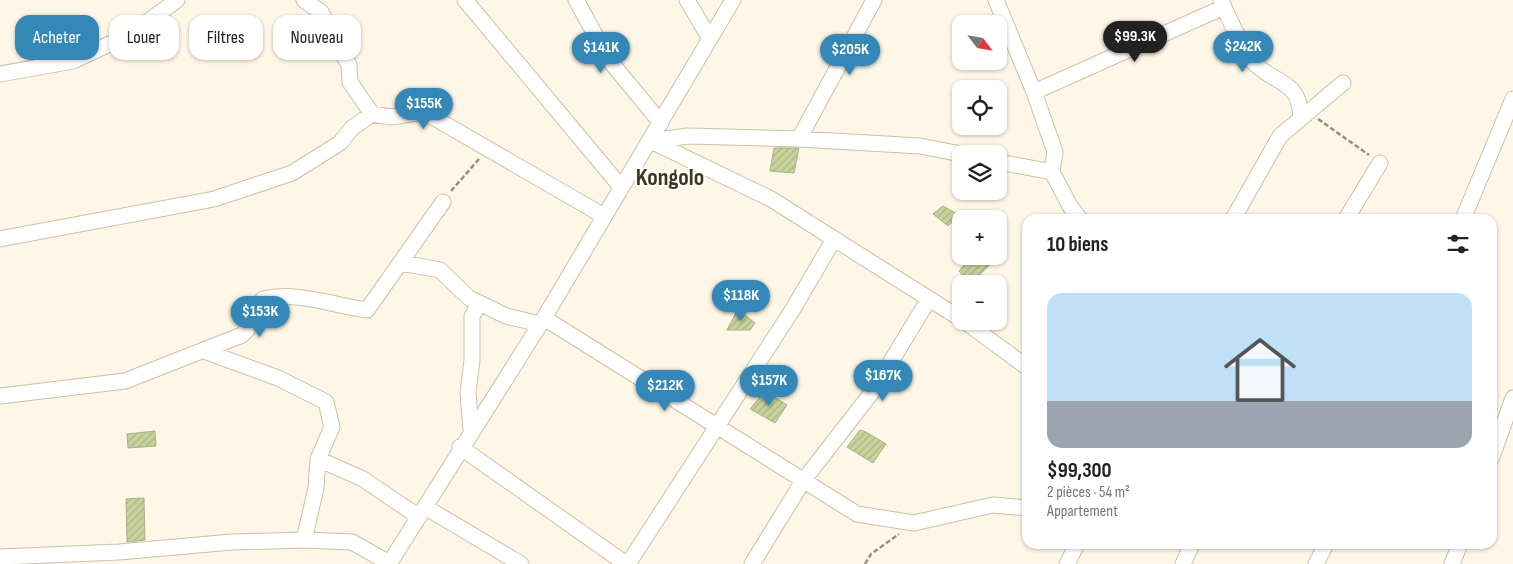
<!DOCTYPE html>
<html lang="fr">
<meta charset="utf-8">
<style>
:root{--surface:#fff;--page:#f6f6f6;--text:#202124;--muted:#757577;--accent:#3388b8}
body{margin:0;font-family:"Sofia Sans Condensed",sans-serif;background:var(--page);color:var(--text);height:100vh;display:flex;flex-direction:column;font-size:19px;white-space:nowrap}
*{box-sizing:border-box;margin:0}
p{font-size:16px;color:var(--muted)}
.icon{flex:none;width:28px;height:28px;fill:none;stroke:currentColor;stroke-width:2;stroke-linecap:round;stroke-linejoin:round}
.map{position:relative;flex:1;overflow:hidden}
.sheet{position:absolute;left:1022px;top:214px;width:475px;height:335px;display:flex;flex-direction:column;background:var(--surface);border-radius:15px;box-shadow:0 1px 4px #0004}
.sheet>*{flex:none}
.banner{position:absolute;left:15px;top:15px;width:475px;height:45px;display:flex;gap:10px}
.needle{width:32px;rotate:121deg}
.controls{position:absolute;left:952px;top:15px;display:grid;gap:10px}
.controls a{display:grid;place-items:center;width:55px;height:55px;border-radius:10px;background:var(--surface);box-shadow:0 1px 4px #0004;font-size:25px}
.price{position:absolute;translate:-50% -42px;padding:0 11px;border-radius:18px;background:var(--accent);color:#fff;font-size:16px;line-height:32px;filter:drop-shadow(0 1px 2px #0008)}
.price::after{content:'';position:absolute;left:50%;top:30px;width:15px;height:11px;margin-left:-8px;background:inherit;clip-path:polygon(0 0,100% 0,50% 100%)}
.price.selected{background:#222;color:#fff}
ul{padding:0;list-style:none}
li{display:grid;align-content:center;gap:10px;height:265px;padding:0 25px}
li span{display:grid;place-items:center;height:155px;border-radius:15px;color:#555}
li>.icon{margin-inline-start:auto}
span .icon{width:90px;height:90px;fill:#fffc;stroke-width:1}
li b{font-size:21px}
h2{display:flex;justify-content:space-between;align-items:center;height:60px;padding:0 25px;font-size:21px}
.tag{padding:0 18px;border-radius:15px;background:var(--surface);box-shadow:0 1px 4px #0004;font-size:18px;line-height:45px}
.tag.selected{background:var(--accent);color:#fff}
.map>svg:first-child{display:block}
</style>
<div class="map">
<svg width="1513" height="564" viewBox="0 0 1513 564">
<defs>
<pattern id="building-hatch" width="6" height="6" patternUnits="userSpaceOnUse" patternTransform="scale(1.25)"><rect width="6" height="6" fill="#c8d29b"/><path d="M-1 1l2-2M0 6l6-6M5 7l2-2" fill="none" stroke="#acb485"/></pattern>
</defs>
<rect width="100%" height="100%" fill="#fef6e6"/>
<path fill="url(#building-hatch)" stroke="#a9af93" d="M 774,148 L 799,148 L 794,173 L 770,171 Z
M 943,206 L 959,215 L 948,226 L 933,214 Z
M 972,256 L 999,256 L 970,284 L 959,271 Z
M 738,309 L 755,323 L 750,330 L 727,330 Z
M 765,391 L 787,405 L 775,423 L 750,409 Z
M 860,430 L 866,432 L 886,444 L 873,463 L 847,447 Z
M 155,431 L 156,446 L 128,448 L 127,434 Z
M 144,498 L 145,540 L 127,542 L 126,499 Z"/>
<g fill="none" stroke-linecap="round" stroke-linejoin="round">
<defs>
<path id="street" d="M 304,0 L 321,12 L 349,65 L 350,82 L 372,114 L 391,117 L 424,112 L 604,216
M 465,0 L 621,187
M 576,0 L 609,60 L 661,123
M 687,0 L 710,39
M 996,0 L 1034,92 L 1055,152 L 1052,172 L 1070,206 L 1080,219
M 1221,0 C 1226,13 1247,57 1256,65 C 1279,86 1299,80 1301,118
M 0,74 L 73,61 L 131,34 L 177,0
M 1034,92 L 1224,7
M 799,139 L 874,0
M 651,141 L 771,199 L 961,319
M 651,141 L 688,136 L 799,139 L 920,146 L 961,154
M 999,162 L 1052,172
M 1233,219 L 1280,136 L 1343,83
M 1346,219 L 1380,163
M 1463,219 L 1513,99
M 0,239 L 214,199 L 292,173 L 340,143 L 352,128 L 372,114
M 401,263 L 440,270 L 469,298 L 506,316 L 540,324
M 544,318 L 857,514 L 914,523 L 993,505 L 1028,508
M 964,321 L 1028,368
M 204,351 L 278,378 L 326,402 L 332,427 L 318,459 L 363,479 L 419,517
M 0,396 L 125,381 L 242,335 L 247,330 L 248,320 L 263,299 C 297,291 332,305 367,310 L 443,202
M 471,430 L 468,393 L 472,360 L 472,316 L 479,304
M 460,447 L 626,564
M 1492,457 L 1513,398
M 425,507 L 521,564
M 304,540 L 316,488 L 318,459
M 0,557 L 119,552 L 232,542 L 304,540 L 352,542 L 391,564
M 389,564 L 544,318 L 733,0
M 628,564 L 793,309 L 834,239
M 752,564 L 803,481 L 873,391 L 929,299
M 1067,564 L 1077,544
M 1183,564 L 1192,544
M 1316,564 L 1326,544
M 1452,564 L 1460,544"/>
</defs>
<use href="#street" stroke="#cdc1a7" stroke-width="17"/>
<path stroke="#979083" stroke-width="2.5" stroke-dasharray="5 2.5" stroke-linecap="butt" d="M 1318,119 L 1369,155
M 451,191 L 479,159
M 865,564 L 871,554 L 899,534"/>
<use href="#street" stroke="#fff" stroke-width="15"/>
</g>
<g text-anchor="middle" stroke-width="4" stroke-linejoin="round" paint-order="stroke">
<g font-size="24" font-weight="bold" fill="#40361f" stroke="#fff">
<text x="670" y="185">Kongolo</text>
</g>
</g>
</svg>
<div class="controls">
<a><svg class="needle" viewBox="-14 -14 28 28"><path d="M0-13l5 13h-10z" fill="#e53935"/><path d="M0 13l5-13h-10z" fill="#757577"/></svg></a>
<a><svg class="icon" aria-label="locate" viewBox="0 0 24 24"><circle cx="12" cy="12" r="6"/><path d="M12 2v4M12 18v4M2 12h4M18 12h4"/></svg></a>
<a><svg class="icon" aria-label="layers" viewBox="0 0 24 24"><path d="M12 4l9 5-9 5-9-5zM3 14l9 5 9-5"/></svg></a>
<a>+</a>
<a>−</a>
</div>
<b class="price selected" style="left:1135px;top:63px">$99.3K</b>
<b class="price" style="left:1243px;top:73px">$242K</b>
<b class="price" style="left:601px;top:74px">$141K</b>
<b class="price" style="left:850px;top:76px">$205K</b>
<b class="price" style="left:424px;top:130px">$155K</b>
<b class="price" style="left:741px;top:322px">$118K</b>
<b class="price" style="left:260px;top:338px">$153K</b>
<b class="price" style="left:883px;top:402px">$167K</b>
<b class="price" style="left:769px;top:407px">$157K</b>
<b class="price" style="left:665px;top:412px">$212K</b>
<div class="banner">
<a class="tag selected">Acheter</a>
<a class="tag">Louer</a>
<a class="tag">Filtres</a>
<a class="tag">Nouveau</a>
</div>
<section class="sheet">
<h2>10 biens<svg class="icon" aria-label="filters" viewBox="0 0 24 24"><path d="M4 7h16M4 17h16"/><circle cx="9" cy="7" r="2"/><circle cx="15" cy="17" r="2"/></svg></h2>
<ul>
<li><span style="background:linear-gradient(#bfe0f5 70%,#9aa5b1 0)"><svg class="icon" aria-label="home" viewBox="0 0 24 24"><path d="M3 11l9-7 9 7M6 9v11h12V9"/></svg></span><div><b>$99,300</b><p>2 pièces · 54 m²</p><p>Appartement</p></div></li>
</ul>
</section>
</div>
